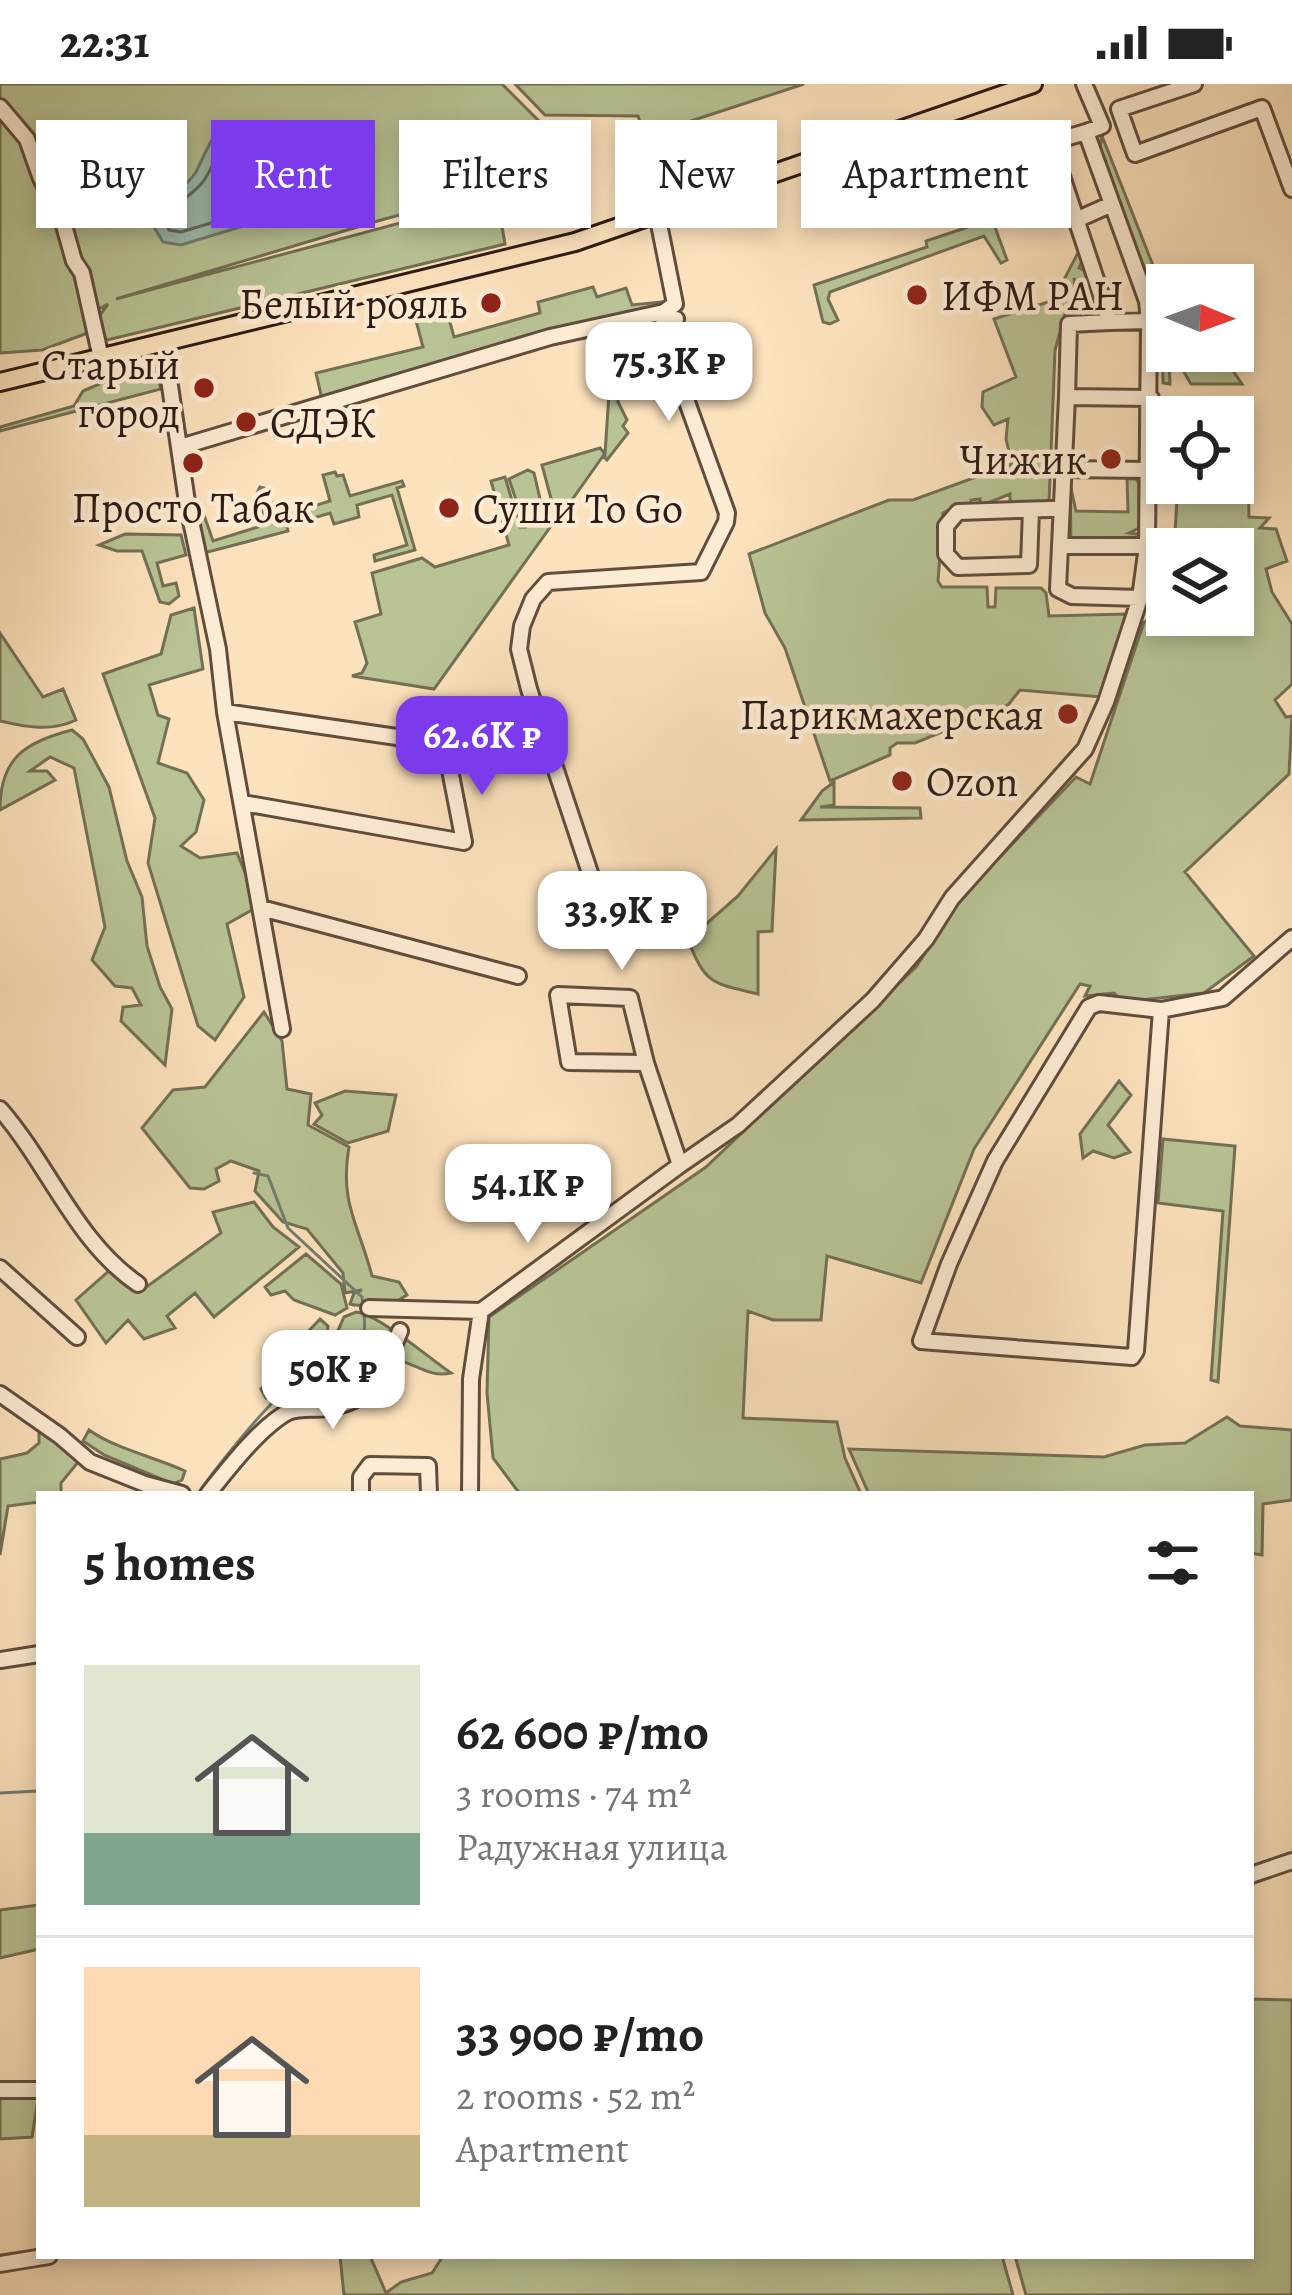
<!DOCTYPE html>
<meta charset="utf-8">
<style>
:root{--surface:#fff;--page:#f6f6f6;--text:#222;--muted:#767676;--line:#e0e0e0;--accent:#7c3aed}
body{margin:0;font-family:Alegreya,serif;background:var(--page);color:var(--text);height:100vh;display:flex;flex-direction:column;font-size:45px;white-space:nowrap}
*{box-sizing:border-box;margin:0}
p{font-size:39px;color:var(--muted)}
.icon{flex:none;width:66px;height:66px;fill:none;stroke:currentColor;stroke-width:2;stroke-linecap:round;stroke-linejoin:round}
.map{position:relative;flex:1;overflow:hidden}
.details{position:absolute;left:36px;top:1407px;width:1218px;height:768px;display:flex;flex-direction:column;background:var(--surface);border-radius:0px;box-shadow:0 6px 18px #0003}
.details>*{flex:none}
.guide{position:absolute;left:36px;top:36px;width:1221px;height:108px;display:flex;gap:24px}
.needle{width:78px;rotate:91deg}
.controls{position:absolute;left:1146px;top:180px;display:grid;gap:24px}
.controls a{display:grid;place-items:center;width:108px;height:108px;border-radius:0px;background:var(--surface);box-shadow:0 6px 18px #0003;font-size:60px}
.price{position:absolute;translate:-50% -102px;padding:0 27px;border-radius:24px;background:#fff;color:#222;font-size:39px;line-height:78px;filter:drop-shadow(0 3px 6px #0008)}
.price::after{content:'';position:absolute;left:50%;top:72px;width:36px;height:27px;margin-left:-18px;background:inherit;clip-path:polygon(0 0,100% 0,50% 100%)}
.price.on{background:var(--accent);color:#fff}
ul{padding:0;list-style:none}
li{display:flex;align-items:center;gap:36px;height:300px;padding:0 48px}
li+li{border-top:3px solid var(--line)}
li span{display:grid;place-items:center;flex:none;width:336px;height:240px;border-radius:0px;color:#555}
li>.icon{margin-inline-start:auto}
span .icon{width:144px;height:144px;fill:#fffc;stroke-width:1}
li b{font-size:51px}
h2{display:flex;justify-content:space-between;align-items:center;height:144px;padding:0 48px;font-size:51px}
.chip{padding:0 42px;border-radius:0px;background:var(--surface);box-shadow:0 6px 18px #0003;font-size:42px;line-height:108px}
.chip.on{background:var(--accent);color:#fff}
.status{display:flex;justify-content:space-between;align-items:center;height:84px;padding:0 60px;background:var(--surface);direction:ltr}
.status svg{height:33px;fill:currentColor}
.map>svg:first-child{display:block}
</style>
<div class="status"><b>22:31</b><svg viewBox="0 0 49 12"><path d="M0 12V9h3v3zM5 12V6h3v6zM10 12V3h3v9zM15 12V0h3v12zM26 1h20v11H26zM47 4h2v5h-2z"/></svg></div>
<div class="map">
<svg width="1292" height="2211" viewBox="0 0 1292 2211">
<rect width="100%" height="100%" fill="#fce2bd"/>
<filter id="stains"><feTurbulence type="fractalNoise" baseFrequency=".00167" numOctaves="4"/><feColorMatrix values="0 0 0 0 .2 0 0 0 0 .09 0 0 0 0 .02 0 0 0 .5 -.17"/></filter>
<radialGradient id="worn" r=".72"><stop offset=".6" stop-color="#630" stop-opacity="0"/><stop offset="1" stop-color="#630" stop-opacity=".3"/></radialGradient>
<path fill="#b9c496" stroke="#737055" stroke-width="3" d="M 0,0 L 502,0 L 540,38 L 578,42 L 587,81 L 381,136 L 116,215 L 497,113 L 505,160 L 99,258 L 95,238 L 108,220 L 99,225 L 85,250 L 42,266 L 0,269 Z
M 515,0 L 804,0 L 645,52 L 638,32 L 545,31 Z
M 1102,52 L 1167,217 L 1170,300 L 1163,299 L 1162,237 L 1153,223 L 1099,68 Z
M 992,135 L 1007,176 L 1001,179 L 984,152 L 830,208 L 828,215 L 838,236 L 830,240 L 823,238 L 814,201 L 927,163 L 926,157 Z
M 1080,165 L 1086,182 L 1081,179 L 1079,184 L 1088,188 L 1092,202 L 1080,208 L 1074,194 L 1078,226 L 1066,227 L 1055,266 L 1049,419 L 1010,419 L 1010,410 L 980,422 L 980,415 L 971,416 L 970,423 L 955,423 L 943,429 L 938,497 L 942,503 L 987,503 L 988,523 L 995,523 L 996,504 L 1041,504 L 1046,509 L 1049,532 L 1126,530 L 1101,613 L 1020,606 L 1008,621 L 915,659 L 897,659 L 890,664 L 890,671 L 830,697 L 785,564 L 765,529 L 749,470 L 889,416 L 913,416 L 1012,380 L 1006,355 L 1008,335 L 994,341 L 982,323 L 983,308 L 1016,293 L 994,235 L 1051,217 L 1054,226 L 1059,205 Z
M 593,203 L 597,213 L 626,204 L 632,221 L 661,218 L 658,223 L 509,257 L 322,315 L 316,289 L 423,263 L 415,233 L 446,224 L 454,253 L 540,229 L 538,218 Z
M 624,245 L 618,318 L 627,336 L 623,342 L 628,349 L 607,376 L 603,372 L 557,437 L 542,381 L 600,364 L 605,370 L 613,249 Z
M 1181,267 L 1219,267 L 1242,300 L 1191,300 L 1181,283 Z
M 153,277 L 161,305 L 0,347 L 0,343 L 74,322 L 83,307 Z
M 1233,374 L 1236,384 L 1248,387 L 1249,433 L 1269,434 L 1260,444 L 1276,445 L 1287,477 L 1266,485 L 1272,508 L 1292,540 L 1292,600 L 1275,616 L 1286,633 L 1292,632 L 1289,690 L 1185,788 L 1254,872 L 1204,909 L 1123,918 L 1114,909 L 1085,912 L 1090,902 L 1080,900 L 974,1065 L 921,1199 L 827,1172 L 821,1236 L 773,1236 L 748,1227 L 743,1334 L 837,1338 L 845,1374 L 861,1410 L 520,1410 L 493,1374 L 487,1309 L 489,1233 L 706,1083 L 916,883 L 963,812 L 1076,693 L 1090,700 L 1144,538 L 1156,532 L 1167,488 L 1167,531 L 1233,531 L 1233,465 L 1174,465 L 1178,399 L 1233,399 Z
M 528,386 L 534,389 L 545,436 L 551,442 L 434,605 L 352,592 L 362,589 L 367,579 L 355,538 L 381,530 L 372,489 L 422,474 L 435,483 L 509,461 L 491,397 L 505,393 L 520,443 L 525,443 L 509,395 Z
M 335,388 L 337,392 L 343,391 L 350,412 L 402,397 L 404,402 L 397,404 L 415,466 L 375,477 L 374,471 L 407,461 L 392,411 L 357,421 L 359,433 L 334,440 L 330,429 L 287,442 L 288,447 L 204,469 L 197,433 L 204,431 L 213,457 L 258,443 L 256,436 L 265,433 L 257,409 L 260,403 L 264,404 L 269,420 L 281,416 L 285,431 L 330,417 L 323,391 Z
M 1127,395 L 1136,395 L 1139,399 L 1139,444 L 1129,449 L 1139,450 L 1138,453 L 1071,456 L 1070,400 L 1076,427 L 1128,428 Z
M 125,450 L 181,451 L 186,471 L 157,479 L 163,502 L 176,499 L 179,512 L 169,520 L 160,518 L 142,467 L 117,467 L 99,461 Z
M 194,524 L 203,585 L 149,601 L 158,631 L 169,635 L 158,679 L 187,689 L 204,716 L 196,748 L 181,762 L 200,774 L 237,769 L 259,822 L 227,840 L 244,913 L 215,956 L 198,942 L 148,779 L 155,734 L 103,590 L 161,570 L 171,531 Z
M 0,549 L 43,613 L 63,605 L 76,636 C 51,648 26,643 0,637 Z
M 72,646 L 83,655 L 109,703 L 127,777 L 142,813 L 147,862 L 160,903 L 172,925 L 165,981 L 121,937 L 123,923 L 141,921 L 132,904 L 115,902 L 92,876 L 105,843 L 74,684 L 50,673 L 30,687 L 47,687 L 55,696 L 0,726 C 0,674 25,658 72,646 Z
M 834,698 L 834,721 L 820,723 L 920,724 L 921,734 L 801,736 L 822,707 Z
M 776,765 L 772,847 L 758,848 L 758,910 C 712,899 706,901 688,856 L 738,812 Z
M 264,928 L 282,957 L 287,1005 L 311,1010 L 308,1041 L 349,1063 C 339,1119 359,1141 372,1192 L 399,1198 L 407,1211 L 392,1220 C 377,1215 364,1225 350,1220 L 354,1209 L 362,1206 L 345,1209 L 343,1189 L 307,1145 L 283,1138 L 255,1107 L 259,1087 L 231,1077 L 216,1085 L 219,1097 L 204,1105 L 190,1104 L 142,1044 L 173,1006 L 205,1003 Z
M 1119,997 L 1131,1011 L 1108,1041 L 1130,1068 L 1114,1074 L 1093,1067 L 1083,1074 L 1080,1050 Z
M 345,1007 L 396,1011 L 388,1047 L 348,1059 L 314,1040 L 322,1031 L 315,1019 Z
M 1163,1055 L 1235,1062 L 1218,1298 L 1211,1296 L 1223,1127 L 1158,1119 Z
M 254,1118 L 273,1143 L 299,1163 L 214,1233 L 195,1209 L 167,1232 L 175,1244 L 144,1255 L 128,1236 L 106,1259 L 76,1216 L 110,1186 L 145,1204 L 221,1149 L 213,1128 Z
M 306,1170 L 341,1200 L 347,1224 L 335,1231 L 294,1216 L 285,1207 L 271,1211 L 265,1203 Z
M 356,1228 C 378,1230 429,1274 451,1289 C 426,1295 411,1274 386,1275 L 365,1308 C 337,1315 309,1326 287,1303 L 328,1269 L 344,1233 Z
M 320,1235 L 328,1242 L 326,1262 L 266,1314 L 261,1305 L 286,1279 L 283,1274 Z
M 21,1330 L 79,1377 L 61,1399 L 61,1410 L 39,1410 L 39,1418 L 8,1422 L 0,1471 L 0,1375 L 27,1369 L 39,1359 L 39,1347 Z
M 1227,1333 L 1240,1342 L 1292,1346 L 1292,1416 L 1263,1420 L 1262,1471 L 1251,1469 L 1251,1410 L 869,1410 L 849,1365 L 1104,1373 L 1145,1361 L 1185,1359 Z
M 89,1346 C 114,1364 154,1373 185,1387 L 182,1396 L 173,1400 L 104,1371 L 83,1357 Z
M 39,1821 L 39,1865 L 0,1874 L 0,1826 Z
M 1251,1915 L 1292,1916 L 1292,2211 L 1026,2211 L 1015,2172 L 1251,2172 Z
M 0,2009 L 39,2009 L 32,2053 L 0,2055 Z
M 340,2172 L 370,2172 L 386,2209 L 401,2198 L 432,2189 L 443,2172 L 1002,2172 L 1013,2211 L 344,2211 Z"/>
<path fill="#9fbeb0" stroke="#717d72" stroke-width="3" d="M 221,43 L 259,76 L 278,116 L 263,136 L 181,161 L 163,158 L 154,143 C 154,113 183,110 196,88 C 204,72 209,57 221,43 Z"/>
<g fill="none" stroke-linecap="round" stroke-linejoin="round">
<path stroke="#666c62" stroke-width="3" d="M 224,63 L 249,83 L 262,117 L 254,126 L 181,148 L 169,146 L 166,138 C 173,120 190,113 202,99 C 212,87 213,74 224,63 Z"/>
<path stroke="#717d72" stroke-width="3" d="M 254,1089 L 268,1092 L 288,1144 L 362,1213 L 363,1221
M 198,1410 C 210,1391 271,1314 288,1306 C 300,1301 314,1303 326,1308 C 353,1285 368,1267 364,1230
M 0,1709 L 39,1707"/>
<defs>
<path id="minor" d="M 1194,0 L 1119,25 L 1135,70 L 1262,24 L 1292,105
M 0,23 L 27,55 L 40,92 L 63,138 L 74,177 L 82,189 L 101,274
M 1086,48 L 1055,57 L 1055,71 L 1110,238 L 1149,237
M 1076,136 L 1112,120
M 164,261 L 187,418 L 218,565 L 225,628 L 282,945
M 1067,313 L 1069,240 L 1110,238
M 180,363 L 550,253 L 664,228 L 675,220 L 657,130
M 1063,385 L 1149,386
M 1031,426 L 1029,481 L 958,483 L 946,470 L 946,442 L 958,428 L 1050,425 L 1061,425
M 1060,462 L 1147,462
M 1140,514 L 1072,512 L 1058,505 L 1067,313 L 1151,314
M 225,628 L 445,660 L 464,758 L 243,719
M 595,804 L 529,605 L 519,565 L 522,542 L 533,515 L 548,498 L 701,488 L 726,438 L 727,429 L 660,243 L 676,235
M 261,824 L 518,892
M 1161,926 L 1099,919 L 1089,923 L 995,1077 L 949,1180 L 921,1257 L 1132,1273 L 1136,1267 L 1161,926 L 1223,914 L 1292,854
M 646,979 L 569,978 L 558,911 L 630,914 L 646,979 L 680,1081 L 738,1041 L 873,916 L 926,855 L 952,814 L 1085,665 L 1106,618 L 1140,514 L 1147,462 L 1149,237 L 1147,217 L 1086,48 L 1102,42 L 1084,0
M 0,1025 C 49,1081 76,1158 138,1200
M 0,1184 L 77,1253
M 369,1224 L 481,1227 L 680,1081
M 0,1310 L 60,1352 L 90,1378 L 145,1400 L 182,1410
M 208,1410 C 228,1385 260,1343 288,1328 C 300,1323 314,1326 326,1324 C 378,1316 382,1290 400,1247
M 361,1410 L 361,1393 L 370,1381 L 428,1382 L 429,1410
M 470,1410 L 471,1295 L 481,1227
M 0,1576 L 39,1570
M 1251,1791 L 1292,1777
M 0,2006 L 39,2006
M 0,2180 L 49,2172"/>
<path id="major" d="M 0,298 L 575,158 L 1033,0"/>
</defs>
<use href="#minor" stroke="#614d3e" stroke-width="20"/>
<use href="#major" stroke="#2d1b14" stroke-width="22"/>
<use href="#minor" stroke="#fdecd4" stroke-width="14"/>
<use href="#major" stroke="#fce2bd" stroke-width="16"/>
</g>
<g fill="#8f2418" stroke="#fdecd4" stroke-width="4.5">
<circle cx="917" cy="211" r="12"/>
<circle cx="491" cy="219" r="12"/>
<circle cx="204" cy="304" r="12"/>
<circle cx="246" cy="338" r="12"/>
<circle cx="1111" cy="375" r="12"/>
<circle cx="193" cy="379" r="12"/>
<circle cx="449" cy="424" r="12"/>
<circle cx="1068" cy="630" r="12"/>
<circle cx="902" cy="697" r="12"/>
</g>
<g text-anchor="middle" stroke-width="9" stroke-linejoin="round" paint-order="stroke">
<g font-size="42" fill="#2d1b14" stroke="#fdecd4" text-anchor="start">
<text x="941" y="226">ИФМ РАН</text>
<text x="467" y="234" text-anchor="end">Белый рояль</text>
<text x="180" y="295" text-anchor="end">Старый<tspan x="180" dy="48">город</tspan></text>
<text x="270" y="353">СДЭК</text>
<text x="1087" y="390" text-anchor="end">Чижик</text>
<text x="193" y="438" text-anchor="middle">Просто Табак</text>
<text x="473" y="439">Суши To Go</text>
<text x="1044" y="645" text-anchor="end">Парикмахерская</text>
<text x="926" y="712">Ozon</text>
</g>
</g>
<rect width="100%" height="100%" filter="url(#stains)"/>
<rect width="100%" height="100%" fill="url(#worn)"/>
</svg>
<div class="controls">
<a><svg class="needle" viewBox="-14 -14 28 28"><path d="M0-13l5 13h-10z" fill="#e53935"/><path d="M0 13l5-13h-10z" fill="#767676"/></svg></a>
<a><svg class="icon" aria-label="locate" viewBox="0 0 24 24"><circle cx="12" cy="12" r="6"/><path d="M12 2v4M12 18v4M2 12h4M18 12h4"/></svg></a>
<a><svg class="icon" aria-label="layers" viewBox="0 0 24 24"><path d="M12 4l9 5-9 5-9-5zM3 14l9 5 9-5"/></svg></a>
</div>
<b class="price" style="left:669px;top:340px">75.3K ₽</b>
<b class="price on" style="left:482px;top:714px">62.6K ₽</b>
<b class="price" style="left:622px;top:889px">33.9K ₽</b>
<b class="price" style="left:528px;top:1162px">54.1K ₽</b>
<b class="price" style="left:333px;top:1348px">50K ₽</b>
<div class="guide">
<a class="chip">Buy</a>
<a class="chip on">Rent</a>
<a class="chip">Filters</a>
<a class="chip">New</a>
<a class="chip">Apartment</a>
</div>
<section class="details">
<h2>5 homes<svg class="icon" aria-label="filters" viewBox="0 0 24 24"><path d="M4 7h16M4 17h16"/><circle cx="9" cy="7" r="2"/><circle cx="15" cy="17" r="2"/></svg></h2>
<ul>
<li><span style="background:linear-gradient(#dfe7d0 70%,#7fa58c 0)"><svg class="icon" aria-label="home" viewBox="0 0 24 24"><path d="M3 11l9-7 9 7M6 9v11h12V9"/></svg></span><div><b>62 600 ₽/mo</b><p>3 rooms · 74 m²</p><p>Радужная улица</p></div></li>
<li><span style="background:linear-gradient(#ffd9b3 70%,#c2b280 0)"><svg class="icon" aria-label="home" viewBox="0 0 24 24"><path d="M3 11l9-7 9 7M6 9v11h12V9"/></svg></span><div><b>33 900 ₽/mo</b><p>2 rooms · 52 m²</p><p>Apartment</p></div></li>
</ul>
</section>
</div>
